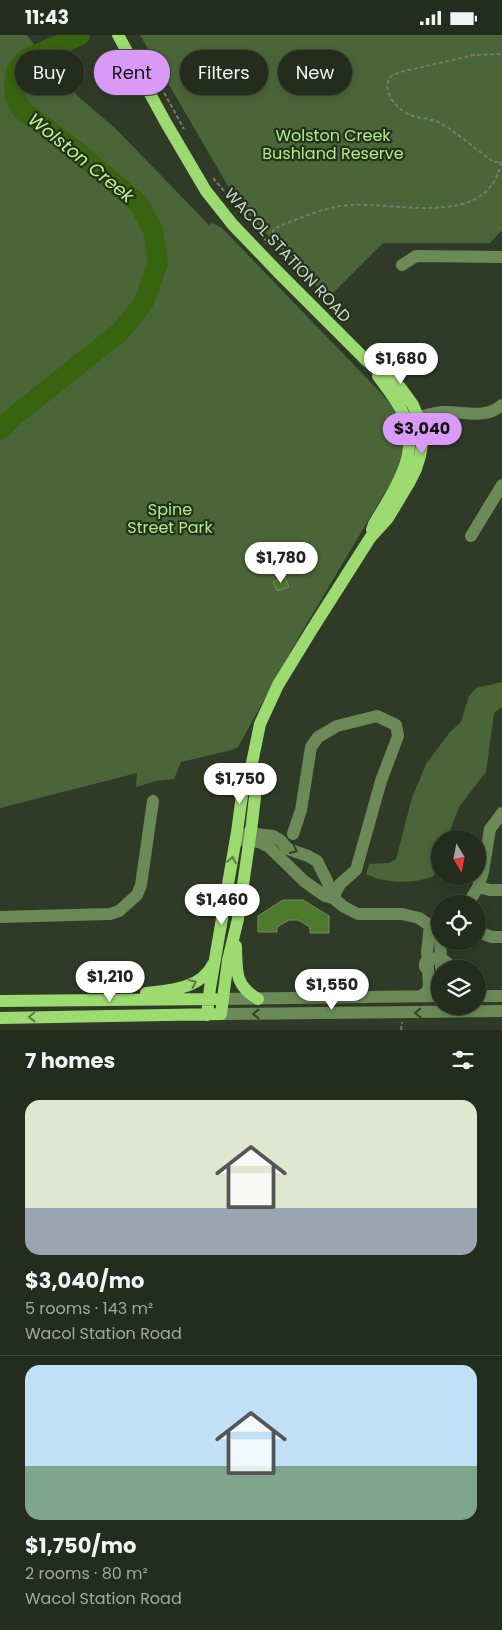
<!DOCTYPE html>
<meta charset="utf-8">
<style>
:root{--surface:#232c1d;--page:#2b3426;--text:#f1f3f6;--muted:#a3a7a4;--line:#40483b;--accent:#d99af7}
body{margin:0;font-family:Poppins,sans-serif;background:var(--page);color:var(--text);height:100vh;display:flex;flex-direction:column;font-size:19px;white-space:nowrap}
*{box-sizing:border-box;margin:0}
p{font-size:16px;color:var(--muted)}
.icon{flex:none;width:28px;height:28px;fill:none;stroke:currentColor;stroke-width:2;stroke-linecap:round;stroke-linejoin:round}
.map{position:relative;height:995px;overflow:hidden}
.drawer{display:flex;flex-direction:column;background:var(--surface);flex:1}
.drawer>*{flex:none}
.banner{position:absolute;left:15px;top:15px;width:472px;height:45px;display:flex;gap:10px}
.needle{width:32px;rotate:170deg}
.fabs{position:absolute;left:431px;top:795px;display:grid;gap:10px}
.fabs a{display:grid;place-items:center;width:55px;height:55px;border-radius:50%;background:var(--surface);box-shadow:0 2px 8px #0003,0 0 0 1px var(--line);font-size:25px}
.price{position:absolute;translate:-50% -42px;padding:0 11px;border-radius:18px;background:#fff;color:#222;font-size:16px;line-height:32px;filter:drop-shadow(0 1px 2px #0008)}
.price::after{content:'';position:absolute;left:50%;top:30px;width:15px;height:11px;margin-left:-8px;background:inherit;clip-path:polygon(0 0,100% 0,50% 100%)}
.price.current{background:var(--accent);color:#111}
ul{padding:0;list-style:none}
li{display:grid;align-content:center;gap:10px;height:265px;padding:0 25px}
li+li{border-top:1px solid var(--line)}
li span{display:grid;place-items:center;height:155px;border-radius:15px;color:#555}
li>.icon{margin-inline-start:auto}
span .icon{width:90px;height:90px;fill:#fffc;stroke-width:1}
li b{font-size:21px}
h2{display:flex;justify-content:space-between;align-items:center;height:60px;padding:0 25px;font-size:21px}
.pill{padding:0 18px;border-radius:22px;background:var(--surface);box-shadow:0 2px 8px #0003,0 0 0 1px var(--line);font-size:18px;line-height:45px}
.pill.current{background:var(--accent);color:#111}
.status{display:flex;justify-content:space-between;align-items:center;height:35px;padding:0 25px;background:var(--surface);direction:ltr}
.status svg{height:14px;fill:currentColor}
.map>svg:first-child{display:block}
</style>
<div class="status"><b>11:43</b><svg viewBox="0 0 49 12"><path d="M0 12V9h3v3zM5 12V6h3v6zM10 12V3h3v9zM15 12V0h3v12zM26 1h20v11H26zM47 4h2v5h-2z"/></svg></div>
<div class="map">
<svg width="502" height="995" viewBox="0 0 502 995">
<rect width="100%" height="100%" fill="#2f3b27"/>
<path fill="#4a6638" d="M 0,0 L 27,0 L 46,25 L 56,33 L 60,43 L 81,64 L 115,93 L 209,190 L 213,188 L 222,193 L 379,356 C 385,363 393,370 397,378 C 408,398 403,418 396,439 L 300,600 L 238,712 L 232,715 L 181,727 L 174,744 L 156,746 L 136,752 L 137,738 L 0,773 Z
M 140,0 L 502,0 L 502,195 L 490,208 L 383,208 L 328,263 L 239,170 Z
M 502,647 L 502,672 L 494,678 L 486,737 L 459,772 L 447,804 L 440,804 L 440,824 L 434,841 C 414,849 385,849 366,839 L 369,829 L 389,828 L 396,824 L 412,763 L 426,729 L 450,697 L 461,687 L 469,661 L 476,653 Z"/>
<g fill="none" stroke-linecap="round" stroke-linejoin="round">
<path stroke="#38630f" stroke-width="20" d="M 0,395 L 12,383 L 120,297 L 143,269 L 158,228 L 153,195 L 138,168 L 69,110 L 21,74 L 15,61 L 14,47 L 16,35 L 26,24 L 80,0"/>
</g>
<path fill="#4d7a2b" stroke="#7a8972" d="M 285,542 L 289,552 L 277,556 L 273,547 Z
M 283,865 L 303,865 L 329,881 L 329,898 L 310,898 L 310,892 L 298,885 L 289,885 L 277,892 L 277,897 L 258,897 L 258,881 Z"/>
<g fill="none" stroke-linecap="round" stroke-linejoin="round">
<path stroke="#737d6c" stroke-width="2" stroke-dasharray="4 2.5" stroke-linecap="butt" d="M 161,52 L 184,94
M 213,143 L 268,208
M 266,209 L 275,193 C 299,184 325,171 351,170 C 397,167 490,194 501,127 L 494,127 C 476,115 459,99 440,88 C 431,83 420,84 410,80 C 396,74 380,55 391,41 L 400,37 L 474,20 L 502,19
M 97,952 L 117,949 L 140,948
M 401,995 L 402,987"/>
<path stroke="#6b8a57" stroke-width="12" d="M 402,230 L 416,221 L 502,222
M 409,386 C 420,382 431,378 442,377 C 463,376 485,385 502,370
M 471,501 L 502,450
M 248,798 L 273,801 L 280,805 L 288,814 L 308,821 L 317,826 L 327,846 L 333,863
M 293,799 L 301,775 L 311,712 L 318,702 L 337,691 L 377,681 L 396,690 L 398,701 L 381,746 L 356,835 L 340,849 L 333,863
M 236,804 L 259,807 L 269,812 L 304,846 L 325,861 L 333,863 L 344,872 L 358,879 L 402,879 L 419,883 L 436,895 L 440,894
M 478,852 L 490,855 L 502,855
M 468,869 L 478,852 L 483,837 L 490,794 L 502,778
M 0,882 L 110,879 L 119,876 L 137,860 L 141,850 L 153,766
M 440,894 L 441,932
M 478,897 L 492,902 L 502,902
M 425,932 L 425,928 C 433,922 441,921 448,929 L 448,934
M 421,961 L 427,957 L 429,951 L 427,917 L 430,891
M 478,961 L 502,961
M 223,964 L 440,961
M 221,979 L 502,976"/>
<path stroke="#9cdb70" stroke-width="12" d="M 118,0 L 166,88 L 206,156 L 233,190 L 279,238 L 367,326 L 400,352 L 413,370 L 420,387 L 421,396 L 422,409 L 420,421 L 416,434 L 409,448 L 388,483 L 370,503 L 311,596 L 278,650 L 260,689 L 251,733 L 243,753 L 237,797 L 210,953 L 207,980
M 372,495 L 374,489 C 394,455 423,417 402,376 C 395,363 386,352 378,341
M 236,911 C 237,936 234,950 258,964
M 146,958 C 170,955 201,954 213,929
M 0,966 L 215,964
M 0,983 L 221,979 L 228,925 L 238,884 L 252,788 L 256,753 L 251,733"/>
</g>
<defs><path id="oneway-chevron" d="M-2-3.5L2.5 0L-2 3.5" fill="none" stroke-width="1.6" stroke-linecap="round" stroke-linejoin="round" transform="scale(1.25)"/></defs>
<g stroke="#334329">
<use href="#oneway-chevron" transform="translate(294 815) rotate(24)"/>
<use href="#oneway-chevron" transform="translate(418 978) rotate(179)"/>
<use href="#oneway-chevron" transform="translate(256 979) rotate(180)"/>
</g>
<g stroke="#5b7d42">
<use href="#oneway-chevron" transform="translate(232 825) rotate(-81)"/>
<use href="#oneway-chevron" transform="translate(193 948) rotate(-25)"/>
<use href="#oneway-chevron" transform="translate(32 982) rotate(179)"/>
</g>
<g text-anchor="middle" stroke-width="4.5" stroke-linejoin="round" paint-order="stroke">
<g font-size="16" fill="#aeed84" stroke="#25311d">
<text x="333" y="106">Wolston Creek<tspan x="333" dy="18">Bushland Reserve</tspan></text>
<text x="170" y="480">Spine<tspan x="170" dy="18">Street Park</tspan></text>
</g>
<g font-size="16" fill="#ced6c9" stroke="#25311d">
<text transform="translate(288 220) rotate(47)" y="6">WACOL STATION ROAD</text>
</g>
<g font-size="18" font-style="italic" fill="#b7f78d" stroke="#25311d">
<text transform="translate(81 123) rotate(39)" y="6">Wolston Creek</text>
</g>
</g>
</svg>
<div class="fabs">
<a><svg class="needle" viewBox="-14 -14 28 28"><path d="M0-13l5 13h-10z" fill="#e53935"/><path d="M0 13l5-13h-10z" fill="#a3a7a4"/></svg></a>
<a><svg class="icon" aria-label="locate" viewBox="0 0 24 24"><circle cx="12" cy="12" r="6"/><path d="M12 2v4M12 18v4M2 12h4M18 12h4"/></svg></a>
<a><svg class="icon" aria-label="layers" viewBox="0 0 24 24"><path d="M12 4l9 5-9 5-9-5zM3 14l9 5 9-5"/></svg></a>
</div>
<b class="price" style="left:401px;top:350px">$1,680</b>
<b class="price current" style="left:422px;top:420px">$3,040</b>
<b class="price" style="left:281px;top:549px">$1,780</b>
<b class="price" style="left:240px;top:770px">$1,750</b>
<b class="price" style="left:222px;top:891px">$1,460</b>
<b class="price" style="left:110px;top:968px">$1,210</b>
<b class="price" style="left:332px;top:976px">$1,550</b>
<div class="banner">
<a class="pill">Buy</a>
<a class="pill current">Rent</a>
<a class="pill">Filters</a>
<a class="pill">New</a>
</div>
</div>
<section class="drawer">
<h2>7 homes<svg class="icon" aria-label="filters" viewBox="0 0 24 24"><path d="M4 7h16M4 17h16"/><circle cx="9" cy="7" r="2"/><circle cx="15" cy="17" r="2"/></svg></h2>
<ul>
<li><span style="background:linear-gradient(#dfe7d0 70%,#9aa5b1 0)"><svg class="icon" aria-label="home" viewBox="0 0 24 24"><path d="M3 11l9-7 9 7M6 9v11h12V9"/></svg></span><div><b>$3,040/mo</b><p>5 rooms · 143 m²</p><p>Wacol Station Road</p></div></li>
<li><span style="background:linear-gradient(#bfe0f5 65%,#7fa58c 0)"><svg class="icon" aria-label="home" viewBox="0 0 24 24"><path d="M3 11l9-7 9 7M6 9v11h12V9"/></svg></span><div><b>$1,750/mo</b><p>2 rooms · 80 m²</p><p>Wacol Station Road</p></div></li>
</ul>
</section>
